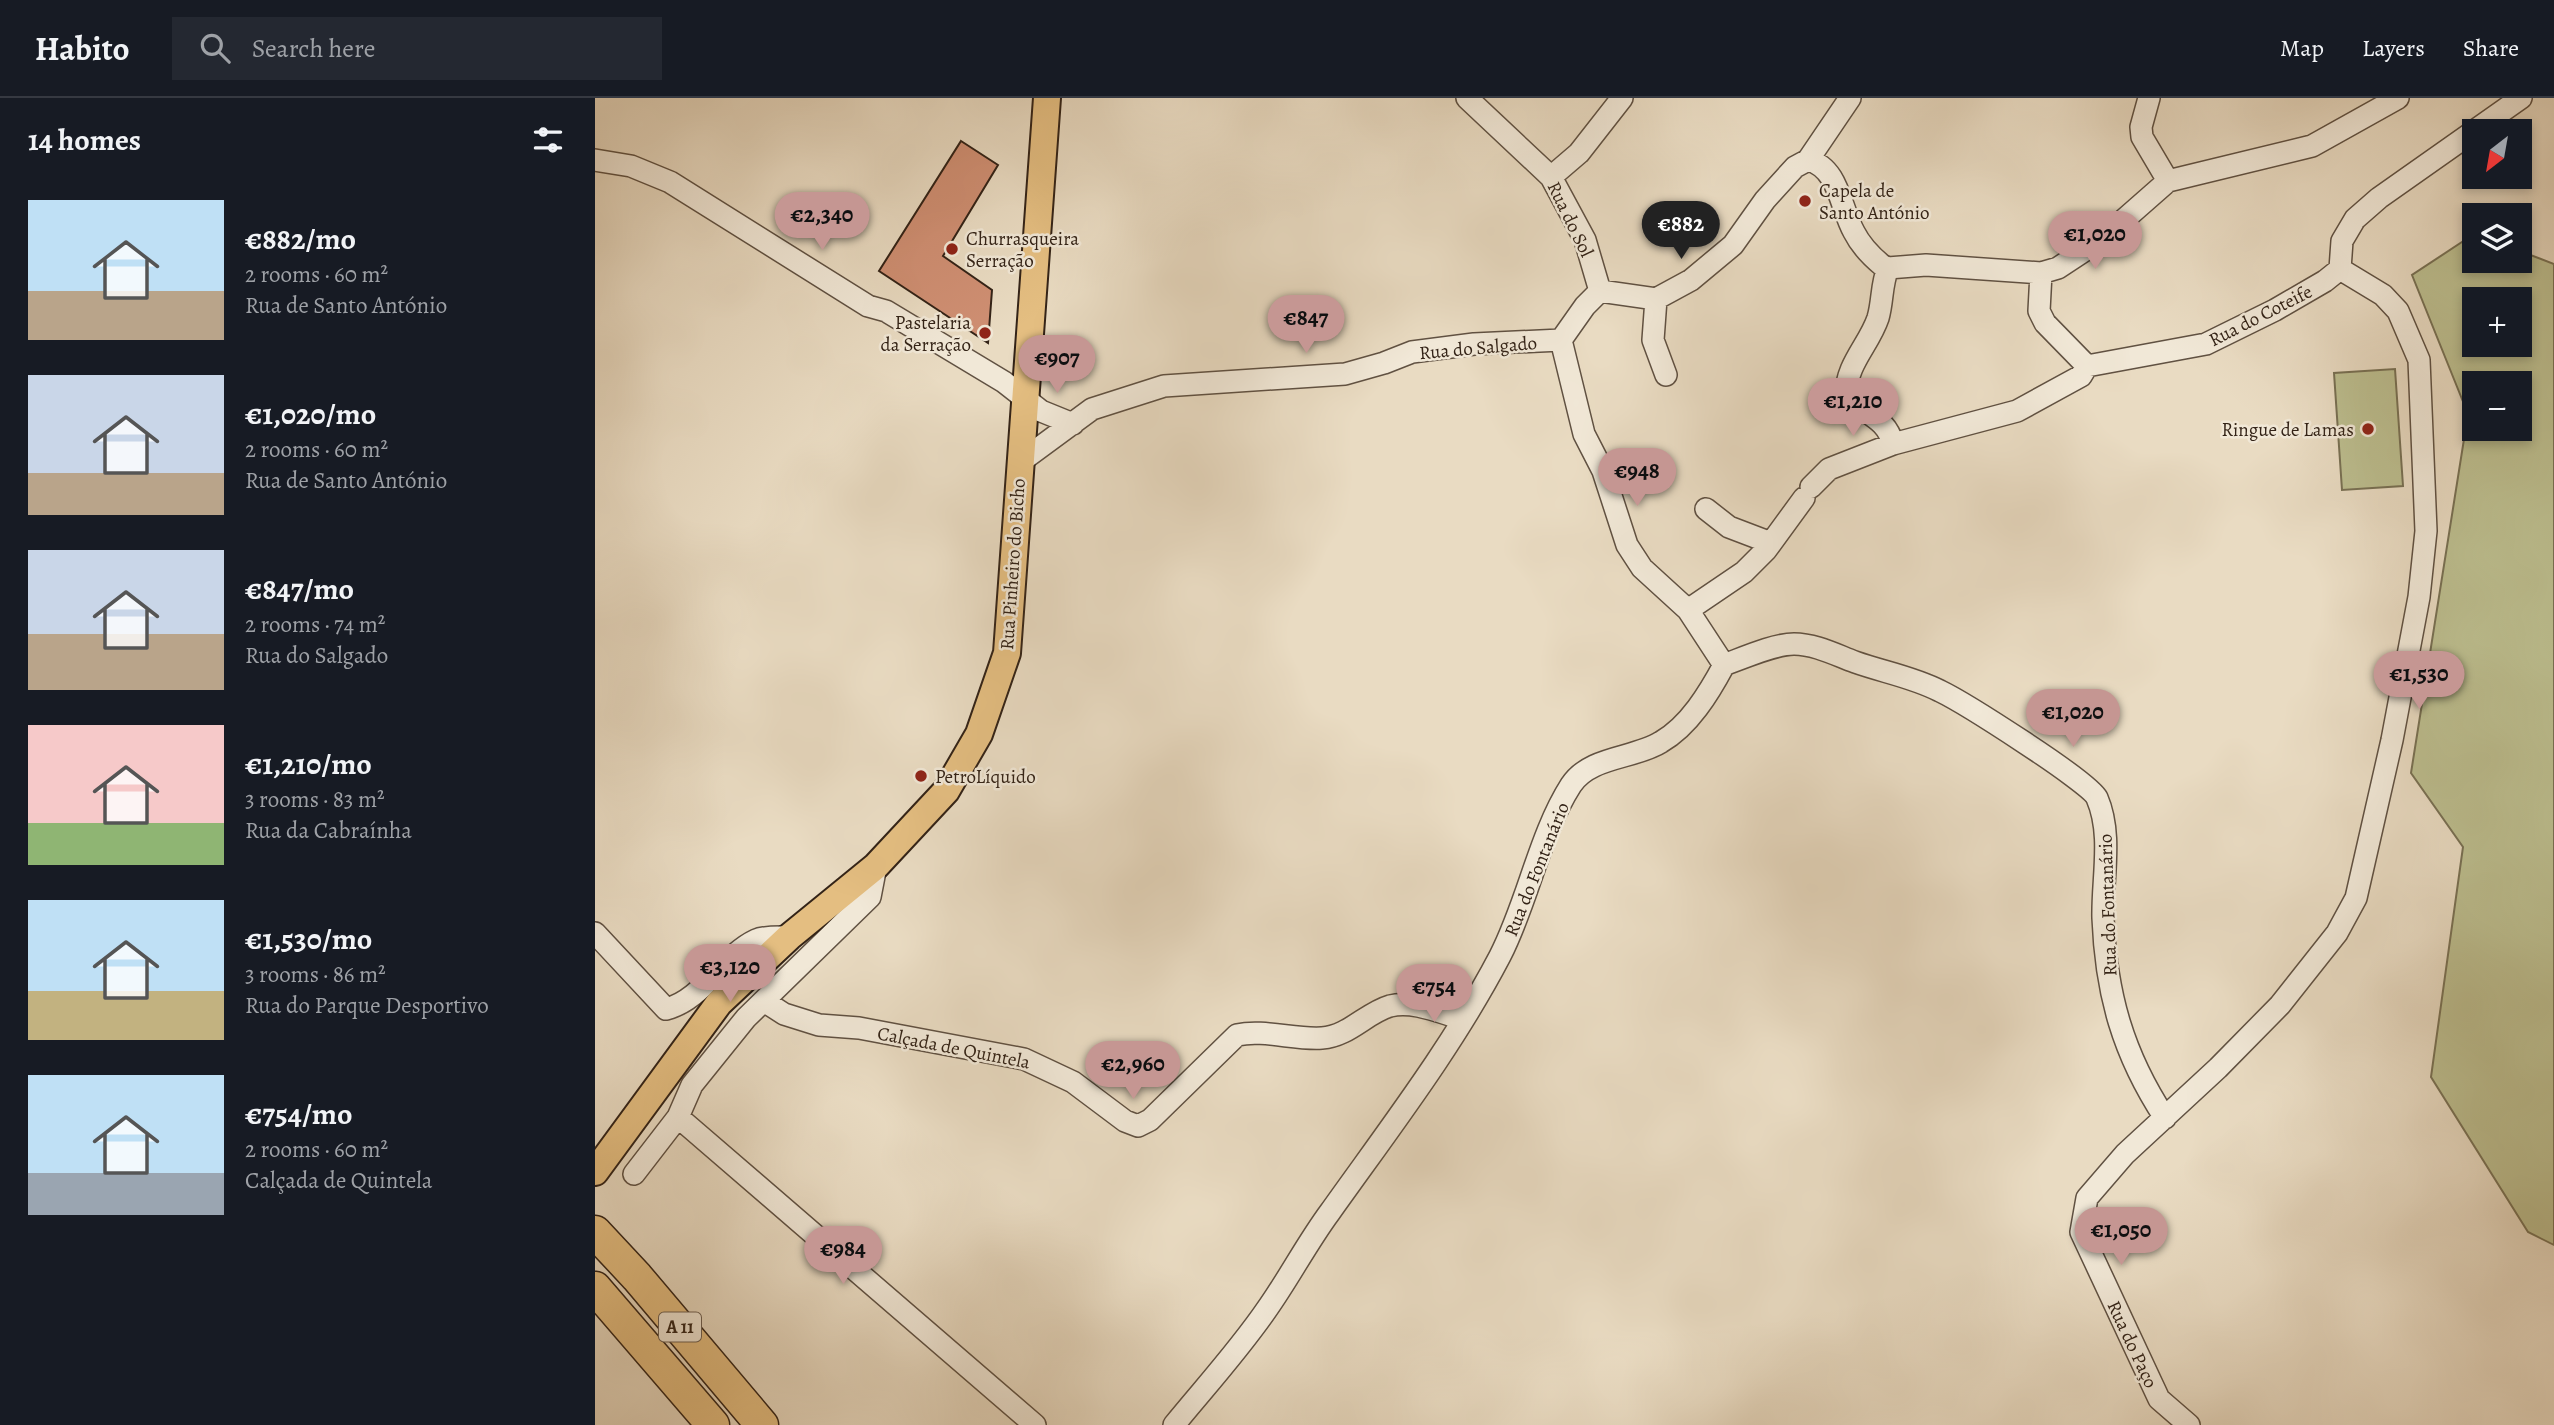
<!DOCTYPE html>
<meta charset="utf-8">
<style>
:root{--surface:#171b24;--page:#242831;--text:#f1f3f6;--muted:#9ea1a6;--line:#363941;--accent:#c59692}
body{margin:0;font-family:Alegreya,serif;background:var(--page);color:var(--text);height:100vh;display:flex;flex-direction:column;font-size:26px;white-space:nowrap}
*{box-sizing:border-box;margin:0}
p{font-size:23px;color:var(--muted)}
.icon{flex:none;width:38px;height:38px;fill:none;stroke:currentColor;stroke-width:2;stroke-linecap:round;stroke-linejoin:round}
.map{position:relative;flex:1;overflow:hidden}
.sheet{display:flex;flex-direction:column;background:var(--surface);width:595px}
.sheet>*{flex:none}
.needle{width:46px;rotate:211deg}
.buttons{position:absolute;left:1867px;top:21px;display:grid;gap:14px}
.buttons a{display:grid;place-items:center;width:70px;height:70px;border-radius:0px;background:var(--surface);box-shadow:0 4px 10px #0003;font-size:35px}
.price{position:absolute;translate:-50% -60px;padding:0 16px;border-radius:24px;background:var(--accent);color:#111;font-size:23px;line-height:46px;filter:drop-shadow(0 2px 4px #0008)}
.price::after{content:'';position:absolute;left:50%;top:42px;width:21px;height:16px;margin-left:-10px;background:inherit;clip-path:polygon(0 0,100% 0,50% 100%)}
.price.current{background:#222;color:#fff}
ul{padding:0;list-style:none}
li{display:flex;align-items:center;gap:21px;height:175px;padding:0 28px}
li span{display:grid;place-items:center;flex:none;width:196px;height:140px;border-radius:0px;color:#555}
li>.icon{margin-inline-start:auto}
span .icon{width:84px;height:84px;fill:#fffc;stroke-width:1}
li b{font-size:30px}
h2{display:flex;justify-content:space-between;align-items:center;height:84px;padding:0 28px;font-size:30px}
header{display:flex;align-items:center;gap:42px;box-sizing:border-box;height:98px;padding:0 35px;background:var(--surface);border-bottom:2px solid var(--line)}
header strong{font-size:33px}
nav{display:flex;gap:38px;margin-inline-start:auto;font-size:24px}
.search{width:490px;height:63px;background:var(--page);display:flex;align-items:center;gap:18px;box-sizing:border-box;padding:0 24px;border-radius:0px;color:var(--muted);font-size:26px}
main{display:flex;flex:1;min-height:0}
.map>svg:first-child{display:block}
</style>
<header>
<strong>Habito</strong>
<div class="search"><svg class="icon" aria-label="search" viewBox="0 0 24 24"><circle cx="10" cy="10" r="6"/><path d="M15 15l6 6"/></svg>Search here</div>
<nav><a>Map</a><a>Layers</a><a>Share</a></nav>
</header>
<main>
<section class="sheet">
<h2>14 homes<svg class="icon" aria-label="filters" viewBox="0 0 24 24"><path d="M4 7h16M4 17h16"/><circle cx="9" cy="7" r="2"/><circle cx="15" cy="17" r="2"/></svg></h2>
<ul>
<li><span style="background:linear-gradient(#bfe0f5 65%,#b9a48a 0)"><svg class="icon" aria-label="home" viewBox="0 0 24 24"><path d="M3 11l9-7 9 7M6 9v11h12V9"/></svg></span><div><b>€882/mo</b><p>2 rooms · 60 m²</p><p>Rua de Santo António</p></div></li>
<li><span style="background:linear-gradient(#c9d6e8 70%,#b9a48a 0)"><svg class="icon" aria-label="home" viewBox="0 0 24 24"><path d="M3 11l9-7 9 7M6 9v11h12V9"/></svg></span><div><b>€1,020/mo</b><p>2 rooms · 60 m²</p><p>Rua de Santo António</p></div></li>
<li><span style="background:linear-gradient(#c9d6e8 60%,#b9a48a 0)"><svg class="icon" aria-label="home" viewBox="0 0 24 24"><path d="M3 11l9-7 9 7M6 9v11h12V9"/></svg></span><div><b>€847/mo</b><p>2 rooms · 74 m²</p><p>Rua do Salgado</p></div></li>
<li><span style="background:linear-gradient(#f6c9c9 70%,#8fb573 0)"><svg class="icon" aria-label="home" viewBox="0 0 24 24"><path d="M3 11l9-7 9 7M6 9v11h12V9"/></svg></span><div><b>€1,210/mo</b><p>3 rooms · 83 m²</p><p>Rua da Cabraínha</p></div></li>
<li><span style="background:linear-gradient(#bfe0f5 65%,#c2b280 0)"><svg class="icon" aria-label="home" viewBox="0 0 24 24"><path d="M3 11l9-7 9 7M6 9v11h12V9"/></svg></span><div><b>€1,530/mo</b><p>3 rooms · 86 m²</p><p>Rua do Parque Desportivo</p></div></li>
<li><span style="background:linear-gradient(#bfe0f5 70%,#9aa5b1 0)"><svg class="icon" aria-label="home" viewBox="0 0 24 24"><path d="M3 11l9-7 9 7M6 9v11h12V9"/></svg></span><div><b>€754/mo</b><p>2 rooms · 60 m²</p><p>Calçada de Quintela</p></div></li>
</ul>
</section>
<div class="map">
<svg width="1959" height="1327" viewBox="0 0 1959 1327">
<rect width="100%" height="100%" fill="#e9dbc2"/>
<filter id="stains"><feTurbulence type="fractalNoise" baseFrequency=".00286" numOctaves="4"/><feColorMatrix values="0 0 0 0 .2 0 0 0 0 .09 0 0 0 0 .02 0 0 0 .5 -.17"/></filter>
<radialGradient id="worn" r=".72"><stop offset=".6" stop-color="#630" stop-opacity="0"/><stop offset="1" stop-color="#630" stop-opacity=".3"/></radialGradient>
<path fill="#bcbe8f" stroke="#787053" stroke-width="2" fill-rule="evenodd" d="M 1879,136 L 1880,163 L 1925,163 L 1925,153 L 1959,166 L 1959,1147 L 1933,1134 L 1836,979 L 1868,749 L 1816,675 L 1873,316 L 1817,177 ZM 1880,201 L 1925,201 L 1925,247 L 1880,247 ZM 1880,285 L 1925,285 L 1925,331 L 1880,331 Z
M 1800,271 L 1808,388 L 1747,392 L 1739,275 Z"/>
<path fill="#cf8f73" stroke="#332317" stroke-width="2" d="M 366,43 L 403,67 L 348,158 L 397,192 L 393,245 L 284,173 Z"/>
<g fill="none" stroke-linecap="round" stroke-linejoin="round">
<defs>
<path id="minor" d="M 872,0 L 956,79 L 990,142 L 1005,193
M 1554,0 L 1546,29 L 1547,39 L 1573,83
M 0,62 L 36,68 L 75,84 L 273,208 L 291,213 L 409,284 L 446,313 L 478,326
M 1213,62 L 1255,0
M 956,79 L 984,55 L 1027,0
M 1293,170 C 1286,187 1288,203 1283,220 C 1274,247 1251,266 1251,297 C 1268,317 1291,318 1298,346
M 1446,175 L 1444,213 L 1450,225 L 1492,268
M 1061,201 L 1058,242 L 1071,277
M 966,242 L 990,208 L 1005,193 L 1061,201 L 1096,182 L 1138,147 L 1170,102 L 1200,69 L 1213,62 C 1244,70 1245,109 1259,134 C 1265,146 1277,159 1288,168 L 1293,170 L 1331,167 L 1446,175 L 1463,170 L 1507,141 L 1573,83 L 1717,48 L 1803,0
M 966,242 L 989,336 L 1008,373 L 1032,447 L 1047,470 L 1093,512 L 1129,567
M 425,364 L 497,311 L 569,288 L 750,276 L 789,265 L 817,254 L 879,246 L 966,242
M 1216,389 L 1234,371 L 1298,346 L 1422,313 L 1486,278 L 1492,268 L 1611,246 L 1680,212 L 1730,183 L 1745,171 L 1747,143 L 1760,121 L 1784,100 L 1926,0
M 1111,411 L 1134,429 L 1176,445
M 1093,512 L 1149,474 L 1171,452 L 1209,400
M 0,835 L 71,911 C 108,902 127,858 161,842 C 170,838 184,839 194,839
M 169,903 L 189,916 L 224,927 L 264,930 L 429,961 L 478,984 L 530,1023 L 543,1028 L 555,1022 L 642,937 C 668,931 700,942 727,940 C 754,938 771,915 795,908 C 818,902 846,915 868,921
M 83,1019 L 440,1327
M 39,1076 L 83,1019 L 97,987 L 151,920 L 275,799 L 281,768
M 579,1327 C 610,1289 644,1252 672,1211 C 694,1180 712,1145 735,1114 C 794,1031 858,948 905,858 C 933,804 944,737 976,687 C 995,658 1039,661 1066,644 C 1094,628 1114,595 1129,567 C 1148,560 1179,546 1199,546 C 1220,546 1241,557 1260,564 C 1288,574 1318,579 1345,593 C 1368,604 1495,684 1502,700 C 1518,737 1507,781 1508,820 C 1511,896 1528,956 1570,1020
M 1594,1327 L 1564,1301 L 1486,1134 L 1492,1100 L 1530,1056 L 1623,970 L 1685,907 L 1742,835 L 1761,800 L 1797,642 L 1824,499 L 1831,433 L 1824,262 L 1803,213 L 1788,197 L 1745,171"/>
<path id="major" d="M 0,1074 L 124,905 L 194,839 L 281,768 L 351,693 L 384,636 L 412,555 L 452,0"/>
<path id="highway" d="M 0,1134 L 42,1179 L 167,1327
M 0,1190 L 118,1327"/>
</defs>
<use href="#minor" stroke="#605142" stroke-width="24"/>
<use href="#major" stroke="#332317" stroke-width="30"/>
<use href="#highway" stroke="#332317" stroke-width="35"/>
<use href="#minor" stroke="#f1e8d7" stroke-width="21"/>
<use href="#major" stroke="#e4be81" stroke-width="26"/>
<use href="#highway" stroke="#e4be81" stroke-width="32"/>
</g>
<g fill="#8f2418" stroke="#f1e8d7" stroke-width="2.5">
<circle cx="1210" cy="103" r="7"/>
<circle cx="357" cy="151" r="7"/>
<circle cx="390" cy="235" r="7"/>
<circle cx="1773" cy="331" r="7"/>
<circle cx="326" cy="678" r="7"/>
</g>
<g text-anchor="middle" stroke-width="5" stroke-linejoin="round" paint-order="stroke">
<rect fill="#f1e8d7" stroke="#6c5e51" stroke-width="2" x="64" y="1214.5" width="42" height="29" rx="5"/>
<g font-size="18" font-weight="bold" fill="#332317">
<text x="85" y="1235">A 11</text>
</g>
<g font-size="19" fill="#332317" stroke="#f1e8d7" text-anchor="start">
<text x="1224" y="99">Capela de<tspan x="1224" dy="22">Santo António</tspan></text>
<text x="371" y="147">Churrasqueira<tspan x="371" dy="22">Serração</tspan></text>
<text x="376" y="231" text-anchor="end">Pastelaria<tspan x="376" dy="22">da Serração</tspan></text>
<text x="1759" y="338" text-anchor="end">Ringue de Lamas</text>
<text x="340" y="685">PetroLíquido</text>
</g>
<g font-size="19" fill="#332317" stroke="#f1e8d7">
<text transform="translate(976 121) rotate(64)" y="7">Rua do Sol</text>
<text transform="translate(1665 217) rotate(-27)" y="7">Rua do Coteife</text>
<text transform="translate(883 249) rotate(-5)" y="7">Rua do Salgado</text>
<text transform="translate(417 466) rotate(-86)" y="7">Rua Pinheiro do Bicho</text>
<text transform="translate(941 771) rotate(-68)" y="7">Rua do Fontanário</text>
<text transform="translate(1512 807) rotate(-92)" y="7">Rua do Fontanário</text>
<text transform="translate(359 949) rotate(11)" y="7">Calçada de Quintela</text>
<text transform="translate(1538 1246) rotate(65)" y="7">Rua do Paço</text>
</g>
</g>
<rect width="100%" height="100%" filter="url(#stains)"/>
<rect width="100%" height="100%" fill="url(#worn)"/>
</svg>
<div class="buttons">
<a><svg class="needle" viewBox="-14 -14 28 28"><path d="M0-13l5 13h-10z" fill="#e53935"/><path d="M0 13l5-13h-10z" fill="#9ea1a6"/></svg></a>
<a><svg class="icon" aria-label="layers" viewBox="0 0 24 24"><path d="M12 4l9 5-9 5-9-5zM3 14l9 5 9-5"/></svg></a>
<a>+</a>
<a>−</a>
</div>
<b class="price" style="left:227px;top:154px">€2,340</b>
<b class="price current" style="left:1086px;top:163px">€882</b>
<b class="price" style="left:1500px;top:173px">€1,020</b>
<b class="price" style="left:711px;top:257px">€847</b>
<b class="price" style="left:462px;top:297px">€907</b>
<b class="price" style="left:1258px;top:340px">€1,210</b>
<b class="price" style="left:1042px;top:410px">€948</b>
<b class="price" style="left:1824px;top:613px">€1,530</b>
<b class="price" style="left:1478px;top:651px">€1,020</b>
<b class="price" style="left:135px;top:906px">€3,120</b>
<b class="price" style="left:839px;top:926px">€754</b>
<b class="price" style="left:538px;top:1003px">€2,960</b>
<b class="price" style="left:1526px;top:1169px">€1,050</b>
<b class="price" style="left:248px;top:1188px">€984</b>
</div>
</main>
